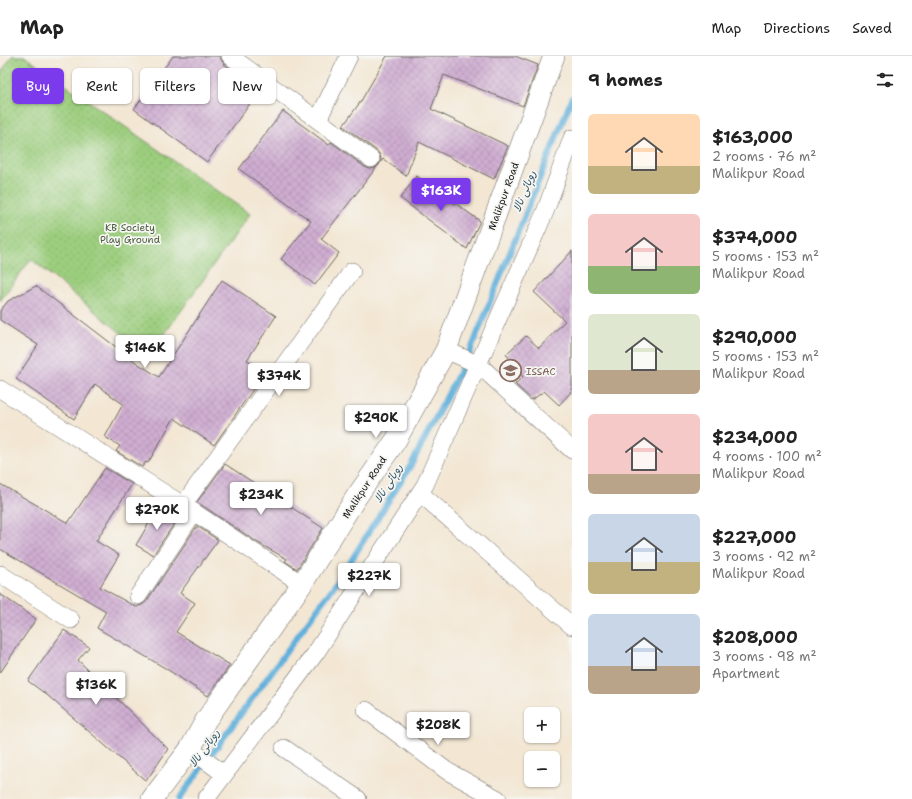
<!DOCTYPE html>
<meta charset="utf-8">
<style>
:root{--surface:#fff;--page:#f6f6f6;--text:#222;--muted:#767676;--line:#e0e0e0;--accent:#7c3aed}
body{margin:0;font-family:"Shantell Sans","Playpen Sans Arabic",sans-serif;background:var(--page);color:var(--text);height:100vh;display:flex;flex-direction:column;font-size:15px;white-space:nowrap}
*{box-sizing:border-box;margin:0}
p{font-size:13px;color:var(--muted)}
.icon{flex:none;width:22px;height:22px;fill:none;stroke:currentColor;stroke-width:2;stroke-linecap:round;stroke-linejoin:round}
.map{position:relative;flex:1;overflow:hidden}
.side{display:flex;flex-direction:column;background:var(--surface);width:340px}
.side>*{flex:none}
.guide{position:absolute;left:12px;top:12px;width:380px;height:36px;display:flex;gap:8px}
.tools{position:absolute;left:524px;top:651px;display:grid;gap:8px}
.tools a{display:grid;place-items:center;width:36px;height:36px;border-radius:6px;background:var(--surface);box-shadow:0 1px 3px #0004;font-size:20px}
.price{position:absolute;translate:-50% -34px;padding:0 9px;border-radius:4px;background:#fff;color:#222;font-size:13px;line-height:26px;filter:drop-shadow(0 1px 2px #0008)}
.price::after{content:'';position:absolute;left:50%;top:24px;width:12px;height:9px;margin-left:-6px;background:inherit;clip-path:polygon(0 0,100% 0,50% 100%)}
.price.selected{background:var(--accent);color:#fff}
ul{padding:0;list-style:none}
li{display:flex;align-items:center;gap:12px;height:100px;padding:0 16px}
li span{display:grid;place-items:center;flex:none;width:112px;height:80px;border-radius:6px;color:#555}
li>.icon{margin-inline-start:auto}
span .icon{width:48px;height:48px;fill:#fffc;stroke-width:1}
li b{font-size:17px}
h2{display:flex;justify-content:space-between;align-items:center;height:48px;padding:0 16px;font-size:17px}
.chip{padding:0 14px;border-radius:6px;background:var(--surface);box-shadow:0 1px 3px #0004;font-size:14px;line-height:36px}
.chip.selected{background:var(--accent);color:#fff}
header{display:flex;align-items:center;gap:24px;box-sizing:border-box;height:56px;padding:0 20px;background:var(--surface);border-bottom:1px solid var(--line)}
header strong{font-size:19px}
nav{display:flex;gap:22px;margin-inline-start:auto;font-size:14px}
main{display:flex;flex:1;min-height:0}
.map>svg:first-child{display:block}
</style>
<header>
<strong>Map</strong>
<nav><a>Map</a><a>Directions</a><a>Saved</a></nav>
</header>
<main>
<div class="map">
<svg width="572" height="743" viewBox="0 0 572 743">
<defs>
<pattern id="park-dots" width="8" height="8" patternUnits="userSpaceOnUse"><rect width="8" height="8" fill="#9cce7e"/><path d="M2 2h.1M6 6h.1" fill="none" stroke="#86b06c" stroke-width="1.8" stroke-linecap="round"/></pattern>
<pattern id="building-cross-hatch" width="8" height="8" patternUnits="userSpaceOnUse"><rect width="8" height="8" fill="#cfadd1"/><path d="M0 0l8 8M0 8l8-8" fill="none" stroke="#b194b3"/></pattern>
</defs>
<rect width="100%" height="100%" fill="#f6f6f2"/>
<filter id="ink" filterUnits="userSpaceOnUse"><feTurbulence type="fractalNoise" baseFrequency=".025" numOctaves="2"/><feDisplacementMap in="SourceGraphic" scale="8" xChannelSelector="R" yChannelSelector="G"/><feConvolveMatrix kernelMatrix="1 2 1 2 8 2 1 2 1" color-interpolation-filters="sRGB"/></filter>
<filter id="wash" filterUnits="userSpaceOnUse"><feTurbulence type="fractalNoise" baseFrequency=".012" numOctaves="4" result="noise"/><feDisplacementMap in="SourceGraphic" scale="16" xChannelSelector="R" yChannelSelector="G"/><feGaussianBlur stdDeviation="0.9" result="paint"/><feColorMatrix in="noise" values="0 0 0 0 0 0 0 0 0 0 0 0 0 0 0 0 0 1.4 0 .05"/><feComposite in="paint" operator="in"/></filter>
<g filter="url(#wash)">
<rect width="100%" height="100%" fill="#f3e7d4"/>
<path fill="url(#park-dots)" stroke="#5c754d" d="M 12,0 L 24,0 L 250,158 L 149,300 L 31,203 L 0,245 L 0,18 Z"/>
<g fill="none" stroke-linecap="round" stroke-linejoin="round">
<path stroke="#61b0db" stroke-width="6" d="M 179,743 L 342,519 L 411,409 L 470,296 L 572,42"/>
</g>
<g id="blocks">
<path fill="url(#building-cross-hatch)" d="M 173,0 L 219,0 L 224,8 L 260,34 L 207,106 L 134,53 Z
M 387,0 L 515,0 L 538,9 L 523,50 L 444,19 L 431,53 L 508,90 L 494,123 L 419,86 L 406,120 L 383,103 L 321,183 L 339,197 L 315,229 L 281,203 L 311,165 L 239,113 L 283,55 L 329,89 L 331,86 L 365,111 L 370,113 L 375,112 L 379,109 L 381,104 L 380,99 L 377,95 L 343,70 L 361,45 Z
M 417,120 L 480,165 L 467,193 L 400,142 Z
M 572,195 L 572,335 L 559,349 L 544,335 L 532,344 L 515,328 L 523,321 L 506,298 L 526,280 L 539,292 L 565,265 L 534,236 Z
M 222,224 L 276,260 L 247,304 L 266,315 L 214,389 L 174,362 L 148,407 L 146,406 L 142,411 L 116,395 L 120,390 L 105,381 L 123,348 L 95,328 L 74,363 L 16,323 L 38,289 L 0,264 L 0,255 L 8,245 L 36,230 L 137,307 L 159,321 Z
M 225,408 L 323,472 L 297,513 L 285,505 L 287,503 L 260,488 L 197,446 Z
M 105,412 L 132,428 L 96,485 L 119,499 L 100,531 L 136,551 L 142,549 L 146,546 L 197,470 L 218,484 L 180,537 L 195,547 L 176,576 L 230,609 L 208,640 L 165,612 L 97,572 L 106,555 L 0,493 L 0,428 L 68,467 Z
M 159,450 L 178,462 L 153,499 L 136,489 Z
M 0,538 L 36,563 L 0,617 Z
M 64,574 L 89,591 L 78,604 L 168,693 L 146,725 L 47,639 L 28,625 Z"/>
</g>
</g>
<g filter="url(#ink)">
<use href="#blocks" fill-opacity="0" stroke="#67635c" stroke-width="1"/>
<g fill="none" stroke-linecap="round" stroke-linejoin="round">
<defs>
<path id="minor" d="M 230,0 L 371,103
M 318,64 L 349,0
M 446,294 L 479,309 L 572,394
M 0,333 L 194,456 L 302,528
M 420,437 L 572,570
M 183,449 L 352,215
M 0,518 L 71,564
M 138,540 L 194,456
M 366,654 L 447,715 L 498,743
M 284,692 L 358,743
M 190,693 L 224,718
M 206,743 L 315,598 L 425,429 L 545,156 L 572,82"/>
<path id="tertiary" d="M 152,743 L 190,693 L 206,664 L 302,528 L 355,443 L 396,384 L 446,294 L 554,0"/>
</defs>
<use href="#minor" stroke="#67635c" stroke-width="18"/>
<use href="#tertiary" stroke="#67635c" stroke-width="22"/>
<use href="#minor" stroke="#fff" stroke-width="17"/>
<use href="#tertiary" stroke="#fff" stroke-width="21"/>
</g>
</g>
<defs>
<symbol id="school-ring" viewBox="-11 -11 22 22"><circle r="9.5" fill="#f6f6f2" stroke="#8d6e63" stroke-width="1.5"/><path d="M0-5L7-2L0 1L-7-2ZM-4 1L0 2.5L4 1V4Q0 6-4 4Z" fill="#8d6e63"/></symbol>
</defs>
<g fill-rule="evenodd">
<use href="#school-ring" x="498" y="302" width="25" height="25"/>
</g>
<g text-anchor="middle" stroke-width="3.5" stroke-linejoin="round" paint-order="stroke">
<g font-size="10" fill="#1c1c1c" stroke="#f6f6f2">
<text transform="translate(503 140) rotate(-70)" y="4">Malikpur Road</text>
<text transform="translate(364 431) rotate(-57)" y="4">Malikpur Road</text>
</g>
<g font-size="10" fill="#495a3e" stroke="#f6f6f2">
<text x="130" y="175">KB Society<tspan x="130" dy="12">Play Ground</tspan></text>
</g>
<g font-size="10" fill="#785e54" stroke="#f6f6f2" text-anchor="start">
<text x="526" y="319">ISSAC</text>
</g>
<g font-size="11" font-style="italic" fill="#385768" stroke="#f6f6f2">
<text transform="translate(524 135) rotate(-68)" y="4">روہائی نالا</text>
<text transform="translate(388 427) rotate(-58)" y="4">روہائی نالا</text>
<text transform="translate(204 692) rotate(-54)" y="4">روہائی نالا</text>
</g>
</g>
</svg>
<div class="tools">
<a>+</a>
<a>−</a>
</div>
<b class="price selected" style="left:441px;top:156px">$163K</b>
<b class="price" style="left:145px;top:313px">$146K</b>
<b class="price" style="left:279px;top:341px">$374K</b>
<b class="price" style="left:376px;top:383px">$290K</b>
<b class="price" style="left:261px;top:460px">$234K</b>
<b class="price" style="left:157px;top:475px">$270K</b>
<b class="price" style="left:369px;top:541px">$227K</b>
<b class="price" style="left:96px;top:650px">$136K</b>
<b class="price" style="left:438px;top:690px">$208K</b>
<div class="guide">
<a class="chip selected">Buy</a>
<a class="chip">Rent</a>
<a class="chip">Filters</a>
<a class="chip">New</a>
</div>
</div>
<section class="side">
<h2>9 homes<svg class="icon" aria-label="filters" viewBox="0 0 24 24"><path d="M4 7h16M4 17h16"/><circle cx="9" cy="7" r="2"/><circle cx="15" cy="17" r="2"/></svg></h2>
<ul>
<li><span style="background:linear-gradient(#ffd9b3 65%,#c2b280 0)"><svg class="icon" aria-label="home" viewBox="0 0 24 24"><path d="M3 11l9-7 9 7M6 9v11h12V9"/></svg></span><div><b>$163,000</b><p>2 rooms · 76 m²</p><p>Malikpur Road</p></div></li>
<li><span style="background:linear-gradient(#f6c9c9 65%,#8fb573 0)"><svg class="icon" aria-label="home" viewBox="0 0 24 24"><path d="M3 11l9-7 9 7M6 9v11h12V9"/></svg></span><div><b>$374,000</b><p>5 rooms · 153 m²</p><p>Malikpur Road</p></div></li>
<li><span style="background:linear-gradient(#dfe7d0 70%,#b9a48a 0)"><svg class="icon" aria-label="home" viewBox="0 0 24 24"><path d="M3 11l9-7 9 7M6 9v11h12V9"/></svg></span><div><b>$290,000</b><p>5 rooms · 153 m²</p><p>Malikpur Road</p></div></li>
<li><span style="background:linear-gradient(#f6c9c9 75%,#b9a48a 0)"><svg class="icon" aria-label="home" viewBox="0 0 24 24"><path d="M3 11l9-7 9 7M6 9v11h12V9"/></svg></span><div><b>$234,000</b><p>4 rooms · 100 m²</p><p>Malikpur Road</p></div></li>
<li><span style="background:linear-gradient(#c9d6e8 60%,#c2b280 0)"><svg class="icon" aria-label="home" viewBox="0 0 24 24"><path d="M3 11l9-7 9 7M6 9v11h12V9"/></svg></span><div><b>$227,000</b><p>3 rooms · 92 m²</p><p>Malikpur Road</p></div></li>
<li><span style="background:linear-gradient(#c9d6e8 65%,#b9a48a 0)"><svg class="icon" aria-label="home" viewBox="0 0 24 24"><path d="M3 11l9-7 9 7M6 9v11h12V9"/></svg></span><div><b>$208,000</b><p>3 rooms · 98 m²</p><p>Apartment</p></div></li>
</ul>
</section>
</main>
